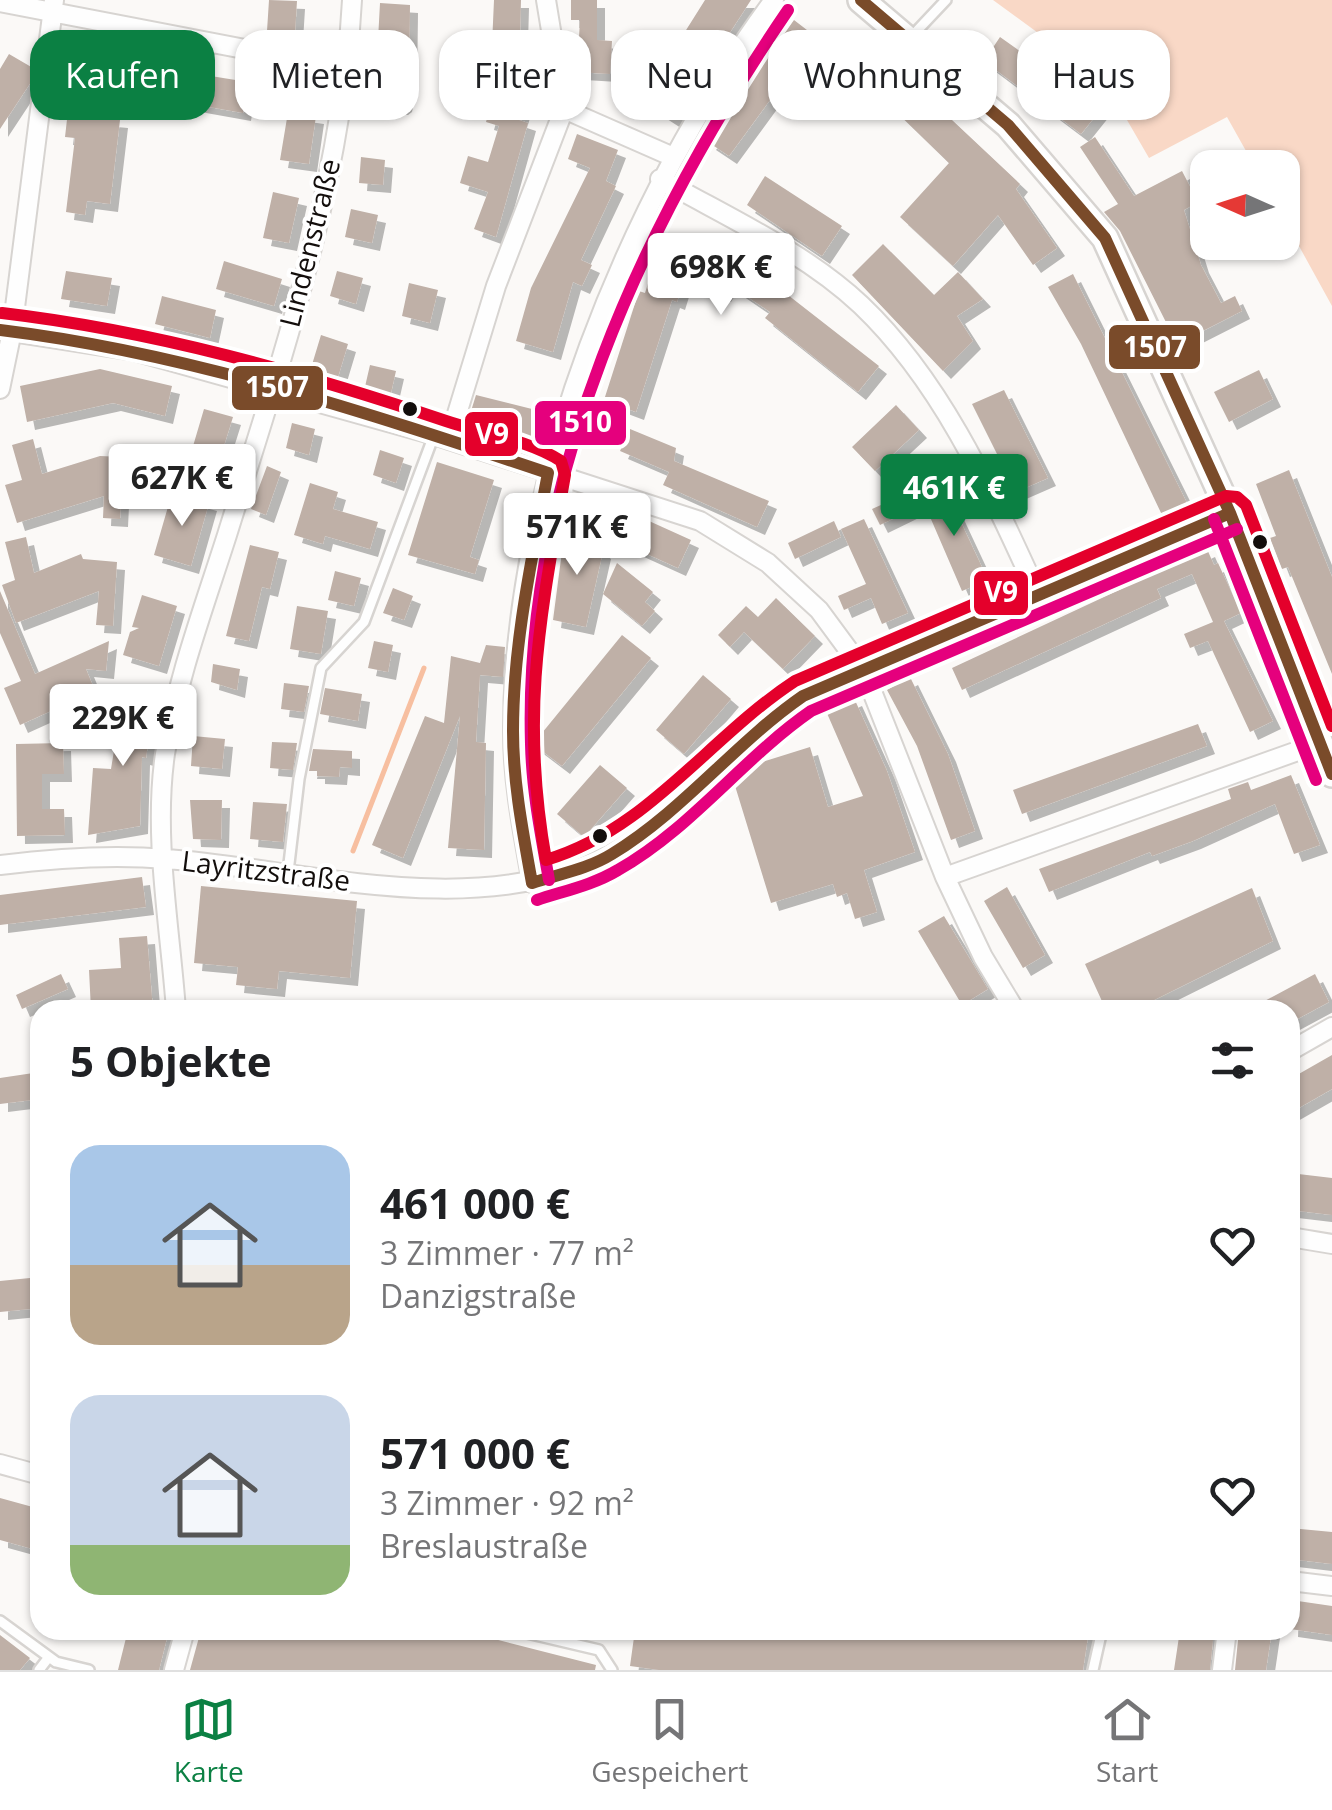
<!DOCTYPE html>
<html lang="de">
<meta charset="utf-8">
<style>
:root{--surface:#fff;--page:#f6f6f6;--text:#202124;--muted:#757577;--line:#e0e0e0;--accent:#0b8043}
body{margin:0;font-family:"Open Sans",sans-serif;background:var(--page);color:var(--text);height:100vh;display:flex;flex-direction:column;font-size:38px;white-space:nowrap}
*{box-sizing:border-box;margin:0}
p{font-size:32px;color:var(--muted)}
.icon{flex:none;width:55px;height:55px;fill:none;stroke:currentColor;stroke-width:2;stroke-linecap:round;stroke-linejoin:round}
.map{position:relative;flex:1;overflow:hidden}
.panel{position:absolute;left:30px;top:1000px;width:1270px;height:640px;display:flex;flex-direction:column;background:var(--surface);border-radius:30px;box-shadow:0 2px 8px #0004}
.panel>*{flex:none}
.banner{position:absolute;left:30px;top:30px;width:1272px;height:90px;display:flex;gap:20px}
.needle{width:65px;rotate:273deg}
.fabs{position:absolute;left:1190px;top:150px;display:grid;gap:20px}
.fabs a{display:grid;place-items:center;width:110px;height:110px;border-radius:20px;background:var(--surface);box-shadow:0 2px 8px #0004;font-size:50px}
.price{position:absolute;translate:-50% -85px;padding:0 22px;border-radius:10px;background:#fff;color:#222;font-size:32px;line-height:65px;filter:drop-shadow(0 2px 5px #0008)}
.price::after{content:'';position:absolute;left:50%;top:60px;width:30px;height:22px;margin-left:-15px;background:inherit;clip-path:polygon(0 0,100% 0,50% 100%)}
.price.on{background:var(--accent);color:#fff}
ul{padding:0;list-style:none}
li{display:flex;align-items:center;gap:30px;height:250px;padding:0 40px}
li span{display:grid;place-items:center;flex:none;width:280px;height:200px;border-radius:30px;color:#555}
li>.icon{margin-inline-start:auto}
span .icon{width:120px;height:120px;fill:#fffc;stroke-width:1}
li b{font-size:42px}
h2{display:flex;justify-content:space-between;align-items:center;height:120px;padding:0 40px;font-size:42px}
.chip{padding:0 35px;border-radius:30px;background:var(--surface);box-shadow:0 2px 8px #0004;font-size:35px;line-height:90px}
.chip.on{background:var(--accent);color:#fff}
.tab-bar{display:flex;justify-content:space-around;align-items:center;height:140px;border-top:2px solid var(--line);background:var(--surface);font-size:28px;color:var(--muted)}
.tab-bar a{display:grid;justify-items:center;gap:5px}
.tab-bar .on{color:var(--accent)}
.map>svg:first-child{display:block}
</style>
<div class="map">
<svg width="1332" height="1670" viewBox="0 0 1332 1670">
<defs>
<filter id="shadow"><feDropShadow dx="8" dy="8" stdDeviation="0" flood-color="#0004"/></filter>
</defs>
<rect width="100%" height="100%" fill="#fbf9f7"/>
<path fill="#f9d8c6" d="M 993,0 L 1332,0 L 1332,306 L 1283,217 L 1282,168 L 1255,167 L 1227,117 L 1149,158 L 1105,82 Z"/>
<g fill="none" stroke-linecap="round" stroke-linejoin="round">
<path stroke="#f7bfa0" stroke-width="5" d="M 353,851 L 424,668"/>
</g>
<path fill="#bfb0a7" filter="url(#shadow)" d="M 269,0 L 297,1 L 295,33 L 267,31 Z
M 494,0 L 521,0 L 520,35 L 527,35 L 527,94 L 519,120 L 528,123 L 496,237 L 474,229 L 488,192 L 460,183 L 468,156 L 488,162 L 499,126 L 486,122 L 501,68 L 491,67 Z
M 571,0 L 597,0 L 597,40 L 612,41 L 610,74 L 577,72 L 580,20 L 571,20 Z
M 705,0 L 751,0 L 673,120 L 642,100 Z
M 380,3 L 410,5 L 409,81 L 404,104 L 400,107 L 369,104 L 373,60 L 366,60 L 367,39 L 378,40 Z
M 794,20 L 816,37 L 729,156 L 708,142 Z
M 1000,37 L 1101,109 L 1081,134 L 984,61 Z
M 870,43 L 1020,184 L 1016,189 L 1057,248 L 1033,265 L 998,215 L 953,266 L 900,217 L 949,163 L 849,66 Z
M 9,54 L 33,68 L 31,82 L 0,129 L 0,69 Z
M 74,58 L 116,63 L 109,119 L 120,120 L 110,204 L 87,201 L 85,215 L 66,212 L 75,138 L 65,137 Z
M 192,73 L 248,82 L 243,113 L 187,103 Z
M 288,112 L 316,116 L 309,164 L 280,160 Z
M 577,134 L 618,150 L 606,181 L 616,186 L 581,260 L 592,265 L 582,286 L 573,282 L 553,352 L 516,341 L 531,288 L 590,168 L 568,159 Z
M 1095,137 L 1134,196 L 1182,171 L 1198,202 L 1184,210 L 1201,265 L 1221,303 L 1235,296 L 1242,311 L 1177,344 L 1120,231 L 1104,212 L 1118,204 L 1080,147 Z
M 361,157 L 385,160 L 383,185 L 359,183 Z
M 765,176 L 842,226 L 822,256 L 747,205 Z
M 273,192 L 299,198 L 289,243 L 263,238 Z
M 351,209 L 378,215 L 372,243 L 345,237 Z
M 663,236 L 699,247 L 704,238 L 743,260 L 879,366 L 858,392 L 765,318 L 770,312 L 729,284 L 723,294 L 686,273 L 677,302 L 672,300 L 636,412 L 604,400 L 639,291 L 645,293 Z
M 883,244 L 934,295 L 958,272 L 983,299 L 957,316 L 973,341 L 943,371 L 852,275 Z
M 224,261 L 282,279 L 274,306 L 216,289 Z
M 66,271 L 112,278 L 107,306 L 61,299 Z
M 337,271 L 363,278 L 356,304 L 330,296 Z
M 1073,274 L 1187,503 L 1162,515 L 1081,344 L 1048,287 Z
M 409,283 L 438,290 L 430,323 L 402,316 Z
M 162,296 L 216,310 L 210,338 L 155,324 Z
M 321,335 L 348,344 L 338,377 L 311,368 Z
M 370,365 L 396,371 L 390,397 L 364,391 Z
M 100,369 L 172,386 L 165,416 L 113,403 L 27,422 L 20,386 Z
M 1259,370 L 1273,399 L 1229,422 L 1214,392 Z
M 1004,390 L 1048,478 L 1016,492 L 972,404 Z
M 476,395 L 548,413 L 538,444 L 484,428 L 487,416 L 471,411 Z
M 896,405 L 919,430 L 875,471 L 852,447 Z
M 204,409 L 233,417 L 216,471 L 188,463 Z
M 292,423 L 315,429 L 309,455 L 286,448 Z
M 630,429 L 676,448 L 674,461 L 769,501 L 757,527 L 663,485 L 669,472 L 620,451 Z
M 33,439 L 42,474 L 100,456 L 123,457 L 120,519 L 103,518 L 104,496 L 17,523 L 5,485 L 22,480 L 12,445 Z
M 380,450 L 404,458 L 396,483 L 373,475 Z
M 437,462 L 494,480 L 470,557 L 479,560 L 475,574 L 408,555 Z
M 267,466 L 281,472 L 266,515 L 251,509 Z
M 1289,470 L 1332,577 L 1332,674 L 1288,567 L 1282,569 L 1270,538 L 1276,536 L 1256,484 Z
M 310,483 L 338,492 L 333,509 L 378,522 L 370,549 L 325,536 L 323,544 L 294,535 Z
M 944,486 L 988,580 L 962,591 L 921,496 Z
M 912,491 L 919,506 L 880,525 L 872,509 Z
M 172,493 L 209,503 L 191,566 L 154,555 Z
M 569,504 L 609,510 L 605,535 L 566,518 Z
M 638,516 L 691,540 L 678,568 L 625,544 Z
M 864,519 L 908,613 L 882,624 L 871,598 L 844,610 L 838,596 L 866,584 L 841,529 Z
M 566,521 L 603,551 L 586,627 L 553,620 Z
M 834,521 L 841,537 L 795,559 L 788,543 Z
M 26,537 L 34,573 L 81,554 L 83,559 L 117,562 L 113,626 L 96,625 L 99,591 L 16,623 L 2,585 L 15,580 L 5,542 Z
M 250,545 L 279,552 L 270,589 L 262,587 L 249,641 L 226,636 Z
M 1207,549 L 1214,565 L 1218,563 L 1241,613 L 1224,621 L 1273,721 L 1250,732 L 1208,641 L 1190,648 L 1184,634 L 1213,622 L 1192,574 L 1157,589 L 1161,598 L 962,690 L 952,668 Z
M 617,563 L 653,592 L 645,602 L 655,611 L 642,626 L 603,594 Z
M 335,571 L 361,578 L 354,606 L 328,600 Z
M 393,588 L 413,596 L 404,620 L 383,613 Z
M 0,591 L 35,674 L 109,641 L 106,671 L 86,669 L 95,691 L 20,725 L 4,688 L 21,681 L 0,633 Z
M 142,595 L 177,606 L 159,666 L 123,655 L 130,632 L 139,628 L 132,627 Z
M 776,598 L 815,636 L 783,669 L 744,632 L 730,647 L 718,635 L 746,606 L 758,617 Z
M 297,606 L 328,611 L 321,654 L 290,649 Z
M 622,635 L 651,658 L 562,766 L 533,744 Z
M 374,641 L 393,645 L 388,672 L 368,668 Z
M 486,645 L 505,647 L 503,677 L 480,675 L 476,742 L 486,743 L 484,850 L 448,848 L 460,716 L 403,858 L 372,845 L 425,716 L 444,723 L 451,656 L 480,663 Z
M 213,664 L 240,669 L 237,690 L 211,682 Z
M 703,675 L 731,699 L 684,754 L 656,730 Z
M 910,677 L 948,754 L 975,831 L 951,840 L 917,746 L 887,690 Z
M 284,683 L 309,686 L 304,712 L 281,709 Z
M 325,688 L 362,694 L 358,721 L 320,714 Z
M 124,690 L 155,695 L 146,758 L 142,757 L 140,826 L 88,835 L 93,768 L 111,769 Z
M 854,698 L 887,771 L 915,852 L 864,870 L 877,912 L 855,919 L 847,893 L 837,897 L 833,884 L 771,903 L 732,776 L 745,772 L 743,768 L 810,747 L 828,807 L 863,796 L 826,711 Z
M 1198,724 L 1207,746 L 1022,814 L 1013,790 Z
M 193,736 L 225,739 L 222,769 L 191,766 Z
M 272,742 L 297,743 L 293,770 L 270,768 Z
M 63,743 L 64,774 L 42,774 L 42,809 L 64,809 L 65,835 L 17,836 L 16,744 Z
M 313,749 L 352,751 L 352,768 L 340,767 L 339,777 L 317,776 L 317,771 L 309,771 Z
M 600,765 L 627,788 L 584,837 L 557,814 Z
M 1291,775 L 1320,845 L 1294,854 L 1275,804 L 1193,841 L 1152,856 L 1150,852 L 1049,892 L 1039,869 L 1231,799 L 1228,789 L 1248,782 L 1251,790 Z
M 190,800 L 222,800 L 221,840 L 193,839 Z
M 253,802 L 287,804 L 283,842 L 250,839 Z
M 142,877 L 146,907 L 0,925 L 0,895 Z
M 201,886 L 357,901 L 350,978 L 279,971 L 277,989 L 236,985 L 238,967 L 194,963 Z
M 1007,887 L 1045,955 L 1023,968 L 984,901 Z
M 1252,888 L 1273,941 L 1134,1010 L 1106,1010 L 1085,964 Z
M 944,916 L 988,989 L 962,1005 L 918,931 Z
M 147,936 L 153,1010 L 91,1010 L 89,970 L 121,968 L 119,938 Z
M 61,974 L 68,989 L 22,1009 L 16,995 Z
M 1315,974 L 1329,1002 L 1290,1023 L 1290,1010 L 1248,1010 Z
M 1332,1055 L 1332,1089 L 1290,1113 L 1290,1079 Z
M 40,1072 L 40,1099 L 0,1104 L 0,1078 Z
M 1290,1173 L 1332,1178 L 1332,1215 L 1290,1210 Z
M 40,1277 L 40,1308 L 0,1312 L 0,1281 Z
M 0,1498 L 40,1509 L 40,1551 L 0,1540 Z
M 1290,1528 L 1332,1532 L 1332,1564 L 1290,1559 Z
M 1291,1600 L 1332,1606 L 1332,1635 L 1290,1629 Z
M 128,1630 L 169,1630 L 159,1670 L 118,1670 Z
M 201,1630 L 459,1630 L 596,1665 L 595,1670 L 190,1670 Z
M 635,1630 L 1089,1630 L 1083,1670 L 659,1670 L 630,1666 Z
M 1180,1630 L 1214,1630 L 1210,1670 L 1174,1670 Z
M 1239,1630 L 1272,1630 L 1266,1670 L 1235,1670 Z
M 0,1635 L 30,1658 L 20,1670 L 0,1670 Z"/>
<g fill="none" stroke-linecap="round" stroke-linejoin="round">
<defs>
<path id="lane" d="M 912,36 L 946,0
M 288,872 L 299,779 L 321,668 L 364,622 L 434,435
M 0,1621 L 56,1662 L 89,1670
M 514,1630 L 599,1650 L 612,1670
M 39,1670 L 49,1657
M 1093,1670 L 1102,1630"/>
<path id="street" d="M 0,2 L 348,69
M 564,109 L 671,156
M 660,179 C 727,217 805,252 861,305 C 944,384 992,495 1039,597
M 0,330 L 134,351 L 434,435 L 700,521 L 768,563 L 819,610 L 864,671 L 945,877 L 983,957 L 1015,1010
M 0,389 L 12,331 L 54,0
M 449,440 L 496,286 L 564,109 L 546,0
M 0,865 C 56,858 111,854 167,859 C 308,870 458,918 596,862 C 677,829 729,742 803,696 L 1230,513
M 945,877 L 1320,743
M 532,883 C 523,832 513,783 513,732 C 512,486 629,195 774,0
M 176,1010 C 170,927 153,836 165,754 C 177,679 204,607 227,535 C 281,361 342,184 352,0
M 1290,1051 L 1332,1027
M 1290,1237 L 1332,1244
M 0,1464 L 40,1475
M 1290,1581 L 1332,1586
M 174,1670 L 185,1630
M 1222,1670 L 1227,1630"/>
<path id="secondary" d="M 861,0 L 1008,125 L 1105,238 L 1230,513 L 1332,774"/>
</defs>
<use href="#lane" stroke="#d7d4d1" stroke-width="14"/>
<use href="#street" stroke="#d7d4d1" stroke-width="22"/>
<use href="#secondary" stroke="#d7d4d1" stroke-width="30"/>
<use href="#lane" stroke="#fefefe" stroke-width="9"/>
<use href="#street" stroke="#fefefe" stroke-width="18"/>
<use href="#secondary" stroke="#fefefe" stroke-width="25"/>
<defs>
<path id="bus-1" d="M 861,0 L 1008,125 L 1105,238 L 1230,513 L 1332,774
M 0,330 C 189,353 368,413 548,473
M 532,883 C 559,874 588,869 612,854 C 683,811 735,743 803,696 L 1230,513
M 532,883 C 523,833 513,782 513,731 C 513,644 532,558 548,473"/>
<path id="bus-2" d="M 1214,519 L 1316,780
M 549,880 C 541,835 532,790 531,744 C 523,481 643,222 788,10
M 537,900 C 564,891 593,885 618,870 C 691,829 743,758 811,711 L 1237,529"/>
<path id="bus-3" d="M 2,313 C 155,331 300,372 446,421 C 481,433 529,440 561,461 L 565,475 C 540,618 520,714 546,860 C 648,830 708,738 795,681 L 1226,496 L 1237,497 L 1246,505 L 1332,726"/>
</defs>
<use href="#bus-1" stroke="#fff" stroke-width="20"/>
<use href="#bus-2" stroke="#fff" stroke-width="20"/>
<use href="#bus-3" stroke="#fff" stroke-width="20"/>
<use href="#bus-1" stroke="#7a4b2a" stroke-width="12"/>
<use href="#bus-2" stroke="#e5007d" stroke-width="12"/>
<use href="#bus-3" stroke="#e4002b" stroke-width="12"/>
</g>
<g fill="#130e0c" stroke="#fff" stroke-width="4">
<circle cx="410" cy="409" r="9"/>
<circle cx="1260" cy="542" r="9"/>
<circle cx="600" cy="836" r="9"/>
</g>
<g text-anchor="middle" stroke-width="8" stroke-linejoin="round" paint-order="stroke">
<g font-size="28" fill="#130e0c" stroke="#fff">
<text transform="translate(310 243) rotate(-76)" y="10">Lindenstraße</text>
<text transform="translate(266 871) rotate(7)" y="10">Layritzstraße</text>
</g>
</g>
<g stroke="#fff" stroke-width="4">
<rect x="1107" y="323" width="95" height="48" rx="10" fill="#7a4b2a"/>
<rect x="230" y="364" width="95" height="48" rx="10" fill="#7a4b2a"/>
<rect x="533" y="399" width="95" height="48" rx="10" fill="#e5007d"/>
<rect x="463" y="410" width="57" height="48" rx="10" fill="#e4002b"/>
<rect x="972" y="569" width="58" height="48" rx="10" fill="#e4002b"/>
</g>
<g font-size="28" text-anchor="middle" font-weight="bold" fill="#fff">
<text x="1155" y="357">1507</text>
<text x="277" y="397">1507</text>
<text x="580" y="432">1510</text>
<text x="492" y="444">V9</text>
<text x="1001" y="602">V9</text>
</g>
</svg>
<div class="fabs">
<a><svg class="needle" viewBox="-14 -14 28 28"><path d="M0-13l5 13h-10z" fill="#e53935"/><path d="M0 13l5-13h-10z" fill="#757577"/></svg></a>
</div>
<b class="price" style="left:721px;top:318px">698K €</b>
<b class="price" style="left:182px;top:529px">627K €</b>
<b class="price on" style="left:954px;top:539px">461K €</b>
<b class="price" style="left:577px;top:578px">571K €</b>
<b class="price" style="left:123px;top:769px">229K €</b>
<div class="banner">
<a class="chip on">Kaufen</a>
<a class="chip">Mieten</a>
<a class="chip">Filter</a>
<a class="chip">Neu</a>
<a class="chip">Wohnung</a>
<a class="chip">Haus</a>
</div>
<section class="panel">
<h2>5 Objekte<svg class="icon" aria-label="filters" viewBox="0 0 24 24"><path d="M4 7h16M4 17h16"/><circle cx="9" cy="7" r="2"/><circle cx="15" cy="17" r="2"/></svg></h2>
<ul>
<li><span style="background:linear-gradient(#a9c7e8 60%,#b9a48a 0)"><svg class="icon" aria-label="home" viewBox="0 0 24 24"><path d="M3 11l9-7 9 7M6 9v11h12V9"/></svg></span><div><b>461 000 €</b><p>3 Zimmer · 77 m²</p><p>Danzigstraße</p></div><svg class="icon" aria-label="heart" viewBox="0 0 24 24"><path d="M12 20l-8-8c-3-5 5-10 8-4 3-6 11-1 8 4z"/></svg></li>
<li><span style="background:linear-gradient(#c9d6e8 75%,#8fb573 0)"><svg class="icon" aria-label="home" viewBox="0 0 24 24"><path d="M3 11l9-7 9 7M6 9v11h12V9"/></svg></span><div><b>571 000 €</b><p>3 Zimmer · 92 m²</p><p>Breslaustraße</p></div><svg class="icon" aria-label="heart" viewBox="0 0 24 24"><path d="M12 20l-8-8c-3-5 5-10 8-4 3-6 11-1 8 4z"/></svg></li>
</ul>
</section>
</div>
<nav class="tab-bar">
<a class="on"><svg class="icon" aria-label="map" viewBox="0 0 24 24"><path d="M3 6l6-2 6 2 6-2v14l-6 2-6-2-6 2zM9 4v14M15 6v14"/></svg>Karte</a>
<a><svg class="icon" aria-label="saved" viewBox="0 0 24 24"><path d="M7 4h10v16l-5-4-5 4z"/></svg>Gespeichert</a>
<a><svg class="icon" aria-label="home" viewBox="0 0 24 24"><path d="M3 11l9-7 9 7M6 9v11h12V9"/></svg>Start</a>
</nav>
